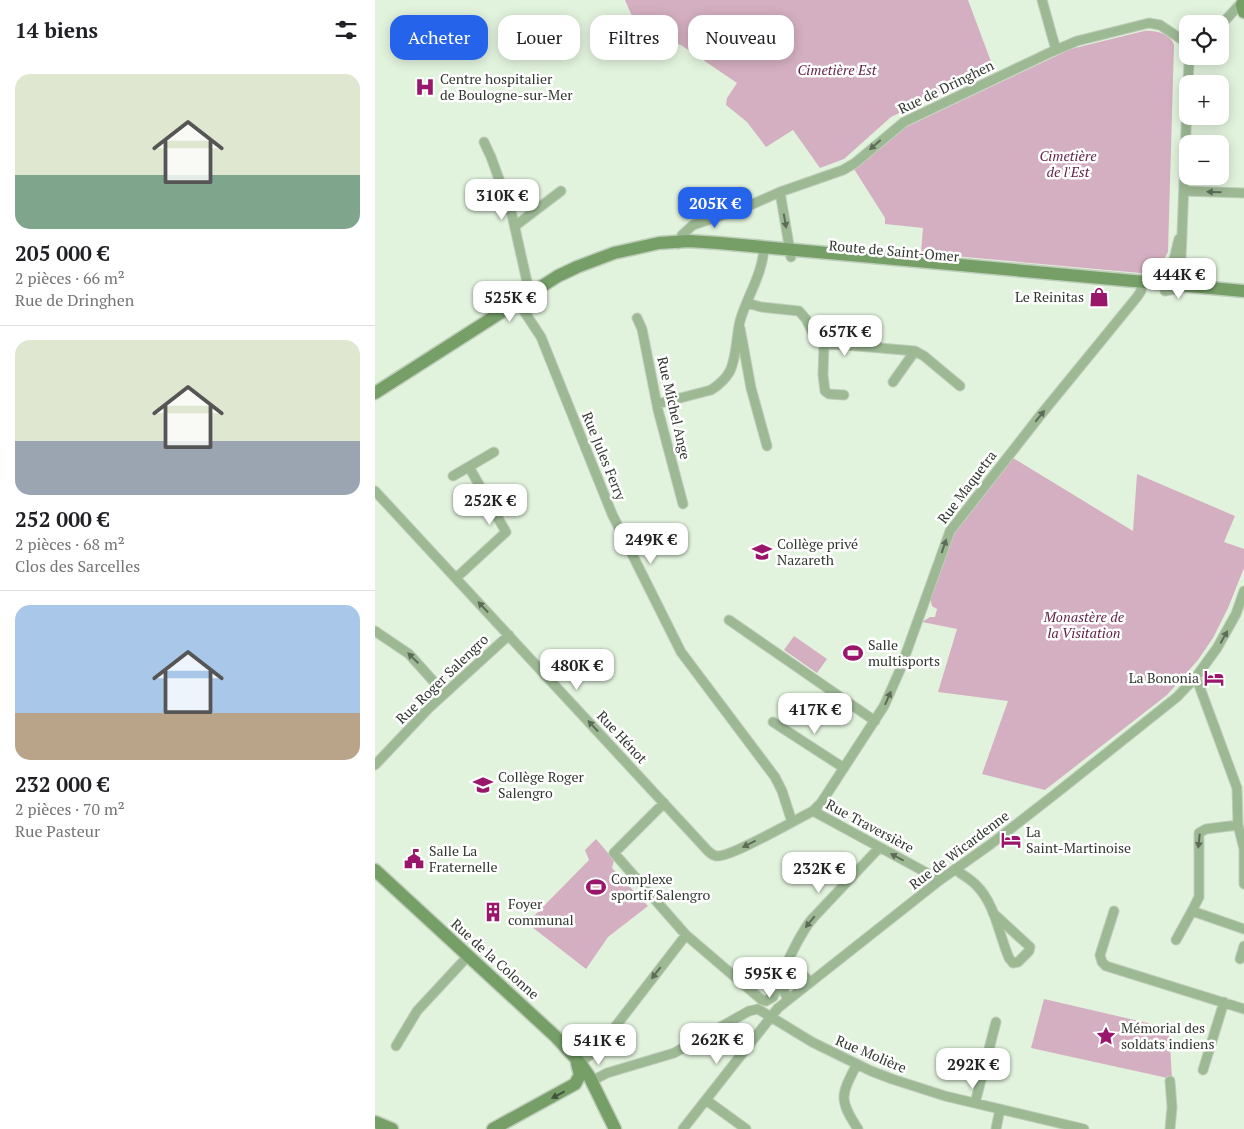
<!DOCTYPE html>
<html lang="fr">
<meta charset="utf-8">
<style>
:root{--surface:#fff;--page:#f6f6f6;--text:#202124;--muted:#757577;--line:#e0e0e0;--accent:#2563eb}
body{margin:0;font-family:"PT Serif",serif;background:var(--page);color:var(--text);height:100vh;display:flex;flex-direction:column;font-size:19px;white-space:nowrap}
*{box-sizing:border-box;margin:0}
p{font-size:16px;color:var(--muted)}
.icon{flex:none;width:28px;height:28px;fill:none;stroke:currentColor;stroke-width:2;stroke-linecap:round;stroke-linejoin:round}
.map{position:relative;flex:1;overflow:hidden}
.details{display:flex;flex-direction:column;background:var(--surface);width:375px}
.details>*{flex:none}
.banner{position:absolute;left:15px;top:15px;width:475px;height:45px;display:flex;gap:10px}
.controls{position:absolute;left:804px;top:15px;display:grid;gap:10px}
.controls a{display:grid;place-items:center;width:50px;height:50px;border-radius:10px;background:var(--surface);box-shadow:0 2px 12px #0003;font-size:25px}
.price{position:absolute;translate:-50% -42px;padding:0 11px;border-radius:10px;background:#fff;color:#222;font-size:16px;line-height:32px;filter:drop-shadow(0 1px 2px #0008)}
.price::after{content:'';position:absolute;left:50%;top:30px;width:15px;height:11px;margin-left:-8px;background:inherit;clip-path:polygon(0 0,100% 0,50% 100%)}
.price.selected{background:var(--accent);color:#fff}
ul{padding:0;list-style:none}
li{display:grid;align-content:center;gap:10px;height:265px;padding:0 15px}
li+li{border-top:1px solid var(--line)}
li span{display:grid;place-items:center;height:155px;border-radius:15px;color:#555}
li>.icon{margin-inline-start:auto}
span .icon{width:90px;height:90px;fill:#fffc;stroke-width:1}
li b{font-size:21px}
h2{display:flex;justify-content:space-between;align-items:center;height:60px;padding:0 15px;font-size:21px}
.chip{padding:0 18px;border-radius:15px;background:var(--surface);box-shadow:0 2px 12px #0003;font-size:18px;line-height:45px}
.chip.selected{background:var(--accent);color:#fff}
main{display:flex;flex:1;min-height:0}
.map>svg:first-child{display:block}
</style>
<main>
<section class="details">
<h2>14 biens<svg class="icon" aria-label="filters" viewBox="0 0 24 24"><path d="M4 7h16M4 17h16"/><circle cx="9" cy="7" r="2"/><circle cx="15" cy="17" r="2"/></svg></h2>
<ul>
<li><span style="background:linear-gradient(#dfe7d0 65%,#7fa58c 0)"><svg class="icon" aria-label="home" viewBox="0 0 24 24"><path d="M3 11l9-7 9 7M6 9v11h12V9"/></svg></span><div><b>205 000 €</b><p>2 pièces · 66 m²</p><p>Rue de Dringhen</p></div></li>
<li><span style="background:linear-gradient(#dfe7d0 65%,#9aa5b1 0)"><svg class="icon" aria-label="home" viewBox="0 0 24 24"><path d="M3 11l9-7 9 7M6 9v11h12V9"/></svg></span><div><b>252 000 €</b><p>2 pièces · 68 m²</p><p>Clos des Sarcelles</p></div></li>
<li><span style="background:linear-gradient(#a9c7e8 70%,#b9a48a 0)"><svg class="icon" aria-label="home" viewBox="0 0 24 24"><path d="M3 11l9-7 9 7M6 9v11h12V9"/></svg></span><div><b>232 000 €</b><p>2 pièces · 70 m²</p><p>Rue Pasteur</p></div></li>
</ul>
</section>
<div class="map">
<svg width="869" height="1129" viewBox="0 0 869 1129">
<rect width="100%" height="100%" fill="#e2f3dd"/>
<path fill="#d4afc1" d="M 250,0 L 593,0 L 618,67 L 516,117 L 469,159 L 445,168 L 418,130 L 391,147 L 372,122 L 351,105 L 352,98 L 362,83 L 306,45 L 264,32 Z
M 769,31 C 780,30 796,34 799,45 L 793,252 L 789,259 L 776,274 L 546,253 L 548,228 L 510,224 L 510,218 L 479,169 L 527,129 L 696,49 Z
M 638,458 L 758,531 L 762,474 L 860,516 L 849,542 L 869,549 L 869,568 L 853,608 L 838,638 L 823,660 L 792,695 L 670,790 L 607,774 L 633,701 L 563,692 L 582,629 L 547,622 L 555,617 L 560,617 L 562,609 L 557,606 L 555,598 L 579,534 Z
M 419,636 L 452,659 L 442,673 L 409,650 Z
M 221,839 L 239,860 L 237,868 L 273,906 L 233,937 L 211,969 L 157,927 L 157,918 L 214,860 L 210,850 Z
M 669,999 L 794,1028 L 797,1079 L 656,1048 Z"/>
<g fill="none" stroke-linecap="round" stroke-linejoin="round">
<defs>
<path id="street" d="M 667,0 L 681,50
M 845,26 L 868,1
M 813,84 L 814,62 L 817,56
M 109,142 L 116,157 L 137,215 L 155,295
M 810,191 L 869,193
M 405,192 L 416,257
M 140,226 L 186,191
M 303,244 L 307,235 L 318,225 L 371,207 L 405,192 L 468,170 L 480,163 L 529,122 L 676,52 L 702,41 L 774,23 L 785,25 L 812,43
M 783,284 C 799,274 799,256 804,239
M 805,286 L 812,104
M 790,291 L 800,289 L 805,286
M 143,302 L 166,337 L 237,514 L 306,652 L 400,777 L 407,791 L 417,822
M 372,303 L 386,307 L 424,311 L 431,319 L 440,337 L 447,343 L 540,351 L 549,356 L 585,386
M 262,318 L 267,329 L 283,410 L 308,504
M 365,328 L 376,388 L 392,446
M 449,343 L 448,375 L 450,391 L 454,394 L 469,395
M 518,382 L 540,351
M 282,404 L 336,390 C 344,385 350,380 355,371 C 362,356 361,337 365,321 C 372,296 388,274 389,247
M 78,476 L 119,452
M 0,491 L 333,851 C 336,854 339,856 343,856 C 358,856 420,820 438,811 L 446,803 L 509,706 L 525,670 L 575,531 L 664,417 L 762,297 L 766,291 L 767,282
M 81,578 L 131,532 L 94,467
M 354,620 L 500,721
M 0,631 L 34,654 L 69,693
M 821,677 L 862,788 L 863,825 L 869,849 L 869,884
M 398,722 L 469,768
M 0,765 L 54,708 L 134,635
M 289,803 L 239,853 L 311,935 L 387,1000 L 391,1001 L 398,997 L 407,978
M 438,811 L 565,880
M 863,825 L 831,829 L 824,833 L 824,897 L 817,911 L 869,929
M 580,869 C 587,875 596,879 602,886 C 620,904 624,935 634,958 L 638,963 L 643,962 L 654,951 L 655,947 L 618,913
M 739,911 L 725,955 L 727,962 L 731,966 L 869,1009
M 801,940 L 817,911
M 865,959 L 869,946
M 414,961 L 435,982
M 413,1000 C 410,993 405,985 407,977 C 410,964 429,927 439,917 L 504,848
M 21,1046 L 42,1011 L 94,955
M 482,1064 C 466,1095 463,1099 483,1129
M 202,1065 L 223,1049 L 311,935
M 828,1070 L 849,1002
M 217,1081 L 232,1073 L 299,1053 L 374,1011 L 383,1009 L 437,1042 L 496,1071 L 517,1079 L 570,1096 L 709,1129
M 795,1081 L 797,1107 L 795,1129
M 331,1100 L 371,1129
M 600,1103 L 621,1022
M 308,1129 L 403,1008 L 565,880 L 616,844 L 679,795 L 802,697 L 821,677 L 842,648 L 861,614 L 869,591
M 621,1129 L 625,1109"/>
<path id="secondary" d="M 869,0 L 867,5 L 869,12
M 0,393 L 183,276 L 202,267 L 239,253 L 284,243 L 314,241 L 344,243 L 869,291
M 0,870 L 180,1036 L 205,1063 L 214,1076 L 240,1129
M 0,1122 L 17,1129
M 118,1129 L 200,1084 L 205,1075 L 202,1063"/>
</defs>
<use href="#street" stroke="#bfceba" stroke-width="11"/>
<use href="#secondary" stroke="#bfceba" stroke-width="15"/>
<use href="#street" stroke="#9db994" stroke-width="9"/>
<use href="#secondary" stroke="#759f67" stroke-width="12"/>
</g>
<defs><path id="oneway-solid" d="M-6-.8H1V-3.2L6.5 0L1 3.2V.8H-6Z" transform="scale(1.25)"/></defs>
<g fill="#5c6c57">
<use href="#oneway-solid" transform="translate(500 145) rotate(139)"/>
<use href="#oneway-solid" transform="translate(839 192) rotate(-178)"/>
<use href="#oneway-solid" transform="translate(410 221) rotate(80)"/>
<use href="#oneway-solid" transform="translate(665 416) rotate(-51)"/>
<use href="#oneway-solid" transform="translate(569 546) rotate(-71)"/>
<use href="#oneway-solid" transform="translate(108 607) rotate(-133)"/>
<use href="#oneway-solid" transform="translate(849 637) rotate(-61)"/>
<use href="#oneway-solid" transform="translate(38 658) rotate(-136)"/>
<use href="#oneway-solid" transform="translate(513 698) rotate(-66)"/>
<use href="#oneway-solid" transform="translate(218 726) rotate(-133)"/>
<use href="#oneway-solid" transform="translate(824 841) rotate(96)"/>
<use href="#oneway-solid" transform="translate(374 844) rotate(153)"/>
<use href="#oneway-solid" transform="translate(522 857) rotate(-152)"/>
<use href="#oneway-solid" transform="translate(435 922) rotate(129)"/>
<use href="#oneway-solid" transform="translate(281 973) rotate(128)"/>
</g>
<use fill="#42523d" href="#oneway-solid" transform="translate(183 1095) rotate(152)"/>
<defs>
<symbol id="hospital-bare" viewBox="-9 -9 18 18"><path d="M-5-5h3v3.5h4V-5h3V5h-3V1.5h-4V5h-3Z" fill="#99166b" stroke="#fff" stroke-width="2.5" paint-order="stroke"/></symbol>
<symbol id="shop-bare" viewBox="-9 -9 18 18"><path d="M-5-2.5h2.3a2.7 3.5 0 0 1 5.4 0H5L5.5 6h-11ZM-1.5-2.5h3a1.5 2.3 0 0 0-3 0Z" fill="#99166b" stroke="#fff" stroke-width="2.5" paint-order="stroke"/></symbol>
<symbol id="school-bare" viewBox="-9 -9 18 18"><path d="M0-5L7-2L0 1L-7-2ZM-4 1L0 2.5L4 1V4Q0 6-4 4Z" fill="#99166b" stroke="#fff" stroke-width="2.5" paint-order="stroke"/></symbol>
<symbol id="stadium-bare" viewBox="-9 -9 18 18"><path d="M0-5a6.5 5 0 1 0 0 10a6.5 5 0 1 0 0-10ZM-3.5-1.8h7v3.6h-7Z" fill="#99166b" stroke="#fff" stroke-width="2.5" paint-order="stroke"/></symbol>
<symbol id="hotel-bare" viewBox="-9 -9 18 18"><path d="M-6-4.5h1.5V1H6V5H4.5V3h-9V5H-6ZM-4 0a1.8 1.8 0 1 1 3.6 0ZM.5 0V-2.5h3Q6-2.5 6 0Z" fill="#99166b" stroke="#fff" stroke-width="2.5" paint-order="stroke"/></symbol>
<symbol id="civic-bare" viewBox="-9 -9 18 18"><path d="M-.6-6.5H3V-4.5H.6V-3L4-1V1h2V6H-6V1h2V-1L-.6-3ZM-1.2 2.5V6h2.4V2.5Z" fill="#99166b" stroke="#fff" stroke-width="2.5" paint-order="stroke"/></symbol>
<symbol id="building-bare" viewBox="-9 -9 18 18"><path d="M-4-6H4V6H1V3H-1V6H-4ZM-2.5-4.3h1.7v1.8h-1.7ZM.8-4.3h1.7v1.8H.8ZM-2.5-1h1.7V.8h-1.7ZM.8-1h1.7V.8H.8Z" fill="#99166b" stroke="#fff" stroke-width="2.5" paint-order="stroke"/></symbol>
<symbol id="sight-bare" viewBox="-9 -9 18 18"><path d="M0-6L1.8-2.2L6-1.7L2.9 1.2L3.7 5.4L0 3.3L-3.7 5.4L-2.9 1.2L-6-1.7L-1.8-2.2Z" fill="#99166b" stroke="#fff" stroke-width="2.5" paint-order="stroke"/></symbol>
</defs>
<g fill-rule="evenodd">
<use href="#hospital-bare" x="36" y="73" width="28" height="28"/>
<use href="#shop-bare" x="710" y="283" width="28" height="28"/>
<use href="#school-bare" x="373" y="538" width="28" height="28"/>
<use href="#stadium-bare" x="464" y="639" width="28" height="28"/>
<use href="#hotel-bare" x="825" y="664" width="28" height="28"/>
<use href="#school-bare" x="94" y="771" width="28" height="28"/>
<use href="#hotel-bare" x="622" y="826" width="28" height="28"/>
<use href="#civic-bare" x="25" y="845" width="28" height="28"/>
<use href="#stadium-bare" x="207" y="873" width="28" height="28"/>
<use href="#building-bare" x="104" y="898" width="28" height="28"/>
<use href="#sight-bare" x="717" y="1022" width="28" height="28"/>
</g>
<g text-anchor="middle" stroke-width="5" stroke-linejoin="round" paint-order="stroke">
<g font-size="14" font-style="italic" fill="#611f46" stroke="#fff">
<text x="462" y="75">Cimetière Est</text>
<text x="693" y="161">Cimetière<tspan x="693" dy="16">de l'Est</tspan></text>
<text x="709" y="622">Monastère de<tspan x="709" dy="16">la Visitation</tspan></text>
</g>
<g font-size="14" fill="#31382f" stroke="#fff" text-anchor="start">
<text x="65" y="84">Centre hospitalier<tspan x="65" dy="16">de Boulogne-sur-Mer</tspan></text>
<text x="709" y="302" text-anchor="end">Le Reinitas</text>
<text x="402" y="549">Collège privé<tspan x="402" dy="16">Nazareth</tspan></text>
<text x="493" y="650">Salle<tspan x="493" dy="16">multisports</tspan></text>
<text x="824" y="683" text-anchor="end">La Bononia</text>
<text x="123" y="782">Collège Roger<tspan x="123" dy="16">Salengro</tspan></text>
<text x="651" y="837">La<tspan x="651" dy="16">Saint-Martinoise</tspan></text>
<text x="54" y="856">Salle La<tspan x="54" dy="16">Fraternelle</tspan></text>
<text x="236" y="884">Complexe<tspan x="236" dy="16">sportif Salengro</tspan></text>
<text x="133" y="909">Foyer<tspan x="133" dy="16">communal</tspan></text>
<text x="746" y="1033">Mémorial des<tspan x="746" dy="16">soldats indiens</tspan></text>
</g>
<g font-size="14" fill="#31382f" stroke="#fff">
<text transform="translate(571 87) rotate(-26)" y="5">Rue de Dringhen</text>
<text transform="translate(519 251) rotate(5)" y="5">Route de Saint-Omer</text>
<text transform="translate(299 408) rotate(77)" y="5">Rue Michel Ange</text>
<text transform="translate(229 456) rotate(68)" y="5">Rue Jules Ferry</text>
<text transform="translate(592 487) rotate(-53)" y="5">Rue Maquetra</text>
<text transform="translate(67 679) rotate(-44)" y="5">Rue Roger Salengro</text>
<text transform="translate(247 737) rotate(47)" y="5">Rue Hénot</text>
<text transform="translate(495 826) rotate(28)" y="5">Rue Traversière</text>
<text transform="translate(584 850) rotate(-37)" y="5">Rue de Wicardenne</text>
<text transform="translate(120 959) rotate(42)" y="5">Rue de la Colonne</text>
<text transform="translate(496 1054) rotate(23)" y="5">Rue Molière</text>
</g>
</g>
</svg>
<div class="controls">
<a><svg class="icon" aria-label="locate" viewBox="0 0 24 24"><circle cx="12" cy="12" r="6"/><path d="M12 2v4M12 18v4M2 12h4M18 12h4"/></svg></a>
<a>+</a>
<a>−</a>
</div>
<b class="price" style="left:127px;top:221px">310K €</b>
<b class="price selected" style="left:340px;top:229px">205K €</b>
<b class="price" style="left:804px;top:300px">444K €</b>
<b class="price" style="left:135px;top:323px">525K €</b>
<b class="price" style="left:470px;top:357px">657K €</b>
<b class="price" style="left:115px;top:526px">252K €</b>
<b class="price" style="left:276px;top:565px">249K €</b>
<b class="price" style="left:202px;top:691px">480K €</b>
<b class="price" style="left:440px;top:735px">417K €</b>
<b class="price" style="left:444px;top:894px">232K €</b>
<b class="price" style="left:395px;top:999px">595K €</b>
<b class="price" style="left:342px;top:1065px">262K €</b>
<b class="price" style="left:224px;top:1066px">541K €</b>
<b class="price" style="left:598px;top:1090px">292K €</b>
<div class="banner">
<a class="chip selected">Acheter</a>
<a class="chip">Louer</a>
<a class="chip">Filtres</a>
<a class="chip">Nouveau</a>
</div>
</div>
</main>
